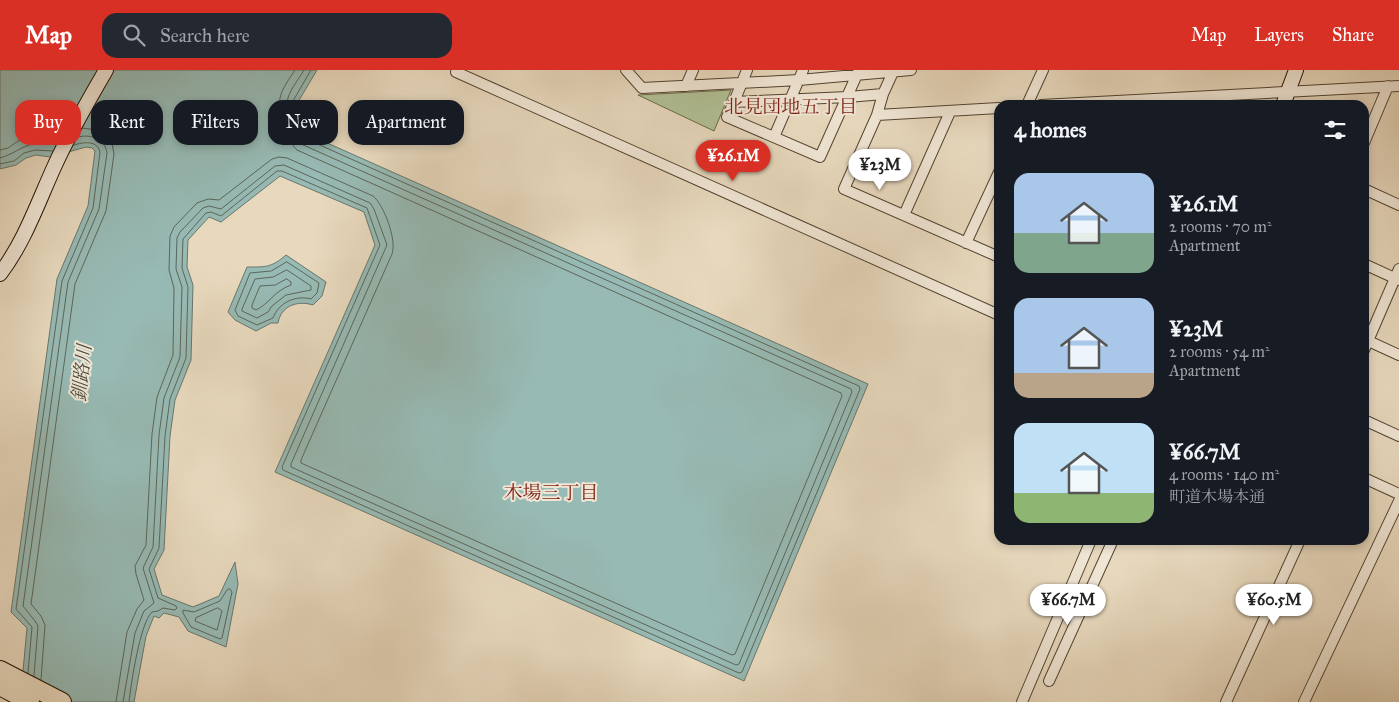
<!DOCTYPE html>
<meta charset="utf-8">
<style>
:root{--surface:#171b24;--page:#242831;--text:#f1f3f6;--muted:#9ea1a6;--accent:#d93025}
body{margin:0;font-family:"IM FELL Great Primer","Noto Serif JP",serif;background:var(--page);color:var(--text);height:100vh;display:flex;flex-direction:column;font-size:19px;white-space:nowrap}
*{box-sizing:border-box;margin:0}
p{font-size:16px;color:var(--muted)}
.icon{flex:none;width:28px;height:28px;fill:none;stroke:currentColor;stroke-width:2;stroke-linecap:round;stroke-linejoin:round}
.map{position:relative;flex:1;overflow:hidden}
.drawer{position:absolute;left:994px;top:30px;width:375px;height:445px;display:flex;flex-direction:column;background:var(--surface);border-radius:15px;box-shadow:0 2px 8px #0003}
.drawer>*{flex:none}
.guide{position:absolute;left:15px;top:30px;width:475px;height:45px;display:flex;gap:10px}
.price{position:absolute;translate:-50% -42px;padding:0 11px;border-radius:18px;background:#fff;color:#222;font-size:16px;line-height:32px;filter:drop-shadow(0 1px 2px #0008)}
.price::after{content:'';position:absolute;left:50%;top:30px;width:15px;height:11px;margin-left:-8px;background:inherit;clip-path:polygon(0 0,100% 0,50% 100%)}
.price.active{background:var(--accent);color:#fff}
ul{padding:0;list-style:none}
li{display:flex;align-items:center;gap:15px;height:125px;padding:0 20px}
li span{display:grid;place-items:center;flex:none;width:140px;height:100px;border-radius:15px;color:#555}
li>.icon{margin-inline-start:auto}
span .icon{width:60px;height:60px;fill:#fffc;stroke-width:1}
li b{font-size:21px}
h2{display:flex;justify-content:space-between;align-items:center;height:60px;padding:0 20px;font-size:21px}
.pill{padding:0 18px;border-radius:15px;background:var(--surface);box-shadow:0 2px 8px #0003;font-size:18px;line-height:45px}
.pill.active{background:var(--accent);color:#fff}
header{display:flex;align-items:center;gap:30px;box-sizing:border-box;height:70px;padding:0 25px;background:var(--accent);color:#fff}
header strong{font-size:24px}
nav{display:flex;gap:28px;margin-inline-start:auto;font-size:18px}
.search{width:350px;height:45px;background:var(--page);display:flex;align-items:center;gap:12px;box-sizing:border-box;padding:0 18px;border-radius:15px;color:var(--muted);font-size:19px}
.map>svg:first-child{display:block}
</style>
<header>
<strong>Map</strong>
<div class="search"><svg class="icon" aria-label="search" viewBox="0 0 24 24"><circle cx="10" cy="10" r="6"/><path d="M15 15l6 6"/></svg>Search here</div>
<nav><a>Map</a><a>Layers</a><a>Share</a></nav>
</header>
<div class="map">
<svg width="1399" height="632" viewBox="0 0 1399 632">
<rect width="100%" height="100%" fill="#e8d9be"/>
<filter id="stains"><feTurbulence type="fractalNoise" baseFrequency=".004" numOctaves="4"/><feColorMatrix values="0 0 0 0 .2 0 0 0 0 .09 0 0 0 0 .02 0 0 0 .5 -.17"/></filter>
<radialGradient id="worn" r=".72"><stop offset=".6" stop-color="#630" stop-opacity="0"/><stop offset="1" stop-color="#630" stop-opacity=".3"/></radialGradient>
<path fill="#b1c095" stroke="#6a694a" d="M 731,20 L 714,61 L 638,25 Z"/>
<path fill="#97bab4" stroke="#68776c" d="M 0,0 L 317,0 L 298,32 L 307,64 L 868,314 L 744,611 L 275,402 L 375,175 L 364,142 L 280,106 L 221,152 L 209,147 L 188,170 L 187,197 L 193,215 L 191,290 L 175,330 L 170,366 L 164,480 L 154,499 L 162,525 L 193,537 L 219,526 L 235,492 L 238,514 L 226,577 L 188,561 L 179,547 L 164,543 L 159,548 L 154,546 L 146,566 L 134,632 L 17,632 L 23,601 L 27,558 L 11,542 L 57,209 L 88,136 L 95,81 L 92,78 L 86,77 L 50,87 L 36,85 L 26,88 L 16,95 L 0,99 Z
M 286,185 L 326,212 L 322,226 L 313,235 C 297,230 281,236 278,253 L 271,253 L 256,261 L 235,250 L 228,242 L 247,197 C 265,197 271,198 286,185 Z"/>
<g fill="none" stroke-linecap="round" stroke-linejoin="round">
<path stroke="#5c665a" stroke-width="1" d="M 0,80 L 8,78 L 18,71 L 32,66 L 49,67 L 61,64
M 0,88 C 14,84 20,77 33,74 C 41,72 48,75 56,73
M 0,94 L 14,91 L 24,83 L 35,80 L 53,81
M 287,192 L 319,213 L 317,223 L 311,229 C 296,225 279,232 273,248 L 257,255 L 238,246 L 235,240 L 250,203 L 271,201 Z
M 287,200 L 311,216 L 311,220 L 286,225 L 272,236 L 268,242 L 257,248 L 242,241 L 242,239 L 255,209 L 273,207 Z
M 287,209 L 291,212 L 291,215 C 274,221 269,234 256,240 L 252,238 L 252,235 L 260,216 L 275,215 Z
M 230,519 L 232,522 L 222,568 L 220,569 L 191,557 L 183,543 L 183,540 L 194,542 L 220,531 L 227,520 Z
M 218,538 L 222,541 L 217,560 L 195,551 L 196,548 Z
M 28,603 L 32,557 L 16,539 L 62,211 L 93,138 L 100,82 C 97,70 84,72 74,75
M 34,606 L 38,556 L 35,551 L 23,536 L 68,212 L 99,139 L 107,83 C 105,68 90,64 78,67
M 41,610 L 45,555 L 41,546 L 31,534 L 75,214 L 106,141 L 114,84 L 112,73 L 107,66 L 97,60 L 82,58
M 116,632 L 127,562 L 137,539 L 144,530 L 136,504 L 135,496 L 146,475 L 152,364 L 157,327 L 173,285 L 174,218 L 169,200 L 170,166 L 174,157 L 197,133 L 208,129 L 219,130 L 272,89 L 279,87 L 287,88 L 373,126 C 384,135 397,170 392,184 L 301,390 L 301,393 L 732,585 L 735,584 L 842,326 L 841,323 L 297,80 C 288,73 278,40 280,28 C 282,18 290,8 295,0
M 123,632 L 135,563 L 144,541 L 154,533 L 143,498 L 153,477 L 159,365 L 164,328 L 180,287 L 182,217 L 176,199 L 177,168 L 180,162 L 203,138 L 209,136 L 221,139 L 275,96 L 284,95 L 370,133 L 374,139 L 387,175 L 291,394 L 291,397 L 736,595 L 739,594 L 852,322 L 851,319 L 301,74 C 295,68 285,36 288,28 C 291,18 299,9 304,0
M 129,632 C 131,614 140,553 152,542 L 158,541 L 163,538 L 175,540 L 177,538 L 176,536 L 158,528 L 149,499 L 159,478 L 165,366 L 170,329 L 186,288 L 188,217 L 182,198 L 183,169 L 206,143 L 211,142 L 221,146 L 277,101 L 282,101 L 367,138 L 380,175 L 282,397 L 283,400 L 739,603 L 742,602 L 860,319 L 859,316 L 304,68 L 302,65 L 293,31 L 311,0"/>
<defs>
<path id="street" d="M 626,0 L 642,18 L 799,10 L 911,0
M 859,0 L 820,87 L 727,47 L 734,32 L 848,27 L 883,24
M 894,0 L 883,24 L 877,45 L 844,119 L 999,187
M 456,2 L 999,245
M 686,16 L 693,0
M 734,32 L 747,0
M 1027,35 L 1043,0
M 1041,35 L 1399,16
M 877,45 L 999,38
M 774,67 L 803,0
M 1364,73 L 1388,16
M 1364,119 L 1399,135
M 904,145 L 950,42
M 966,173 L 999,102
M 1364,194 L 1399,210
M 1364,269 L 1399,285
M 1364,280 L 1399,199
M 1364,350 L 1399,366
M 1364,408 L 1399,424
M 1049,611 L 1113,470
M 1022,632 L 1091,470
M 1226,632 L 1300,470
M 1304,632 L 1399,431"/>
<path id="secondary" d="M 1283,35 L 1296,0
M 0,204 C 25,171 38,132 55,95 C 70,62 88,31 106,0"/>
<path id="highway" d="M 0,600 L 62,632
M 0,616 L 30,632"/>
</defs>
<use href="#street" stroke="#544430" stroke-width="12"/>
<use href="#secondary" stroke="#221200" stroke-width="16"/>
<use href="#highway" stroke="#221200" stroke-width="20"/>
<use href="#street" stroke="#f0e6d5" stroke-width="10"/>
<use href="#secondary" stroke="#f0e6d5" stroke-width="14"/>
<use href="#highway" stroke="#e8d9be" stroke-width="18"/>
</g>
<g text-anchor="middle" stroke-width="4" stroke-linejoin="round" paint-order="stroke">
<g font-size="19" fill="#7a1f14" stroke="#f0e6d5">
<text x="791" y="43">北見団地五丁目</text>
<text x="551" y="429">木場三丁目</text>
</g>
<g font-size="19" font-style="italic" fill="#4b4d3f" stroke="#f0e6d5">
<text transform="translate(81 303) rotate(-84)" y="7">釧路川</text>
</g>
</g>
<rect width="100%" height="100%" filter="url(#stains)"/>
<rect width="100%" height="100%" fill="url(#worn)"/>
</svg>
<b class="price active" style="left:733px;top:112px">¥26.1M</b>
<b class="price" style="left:880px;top:121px">¥23M</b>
<b class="price" style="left:1068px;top:556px">¥66.7M</b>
<b class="price" style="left:1274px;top:556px">¥60.5M</b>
<div class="guide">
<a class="pill active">Buy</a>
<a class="pill">Rent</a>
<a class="pill">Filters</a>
<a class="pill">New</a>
<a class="pill">Apartment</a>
</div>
<section class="drawer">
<h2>4 homes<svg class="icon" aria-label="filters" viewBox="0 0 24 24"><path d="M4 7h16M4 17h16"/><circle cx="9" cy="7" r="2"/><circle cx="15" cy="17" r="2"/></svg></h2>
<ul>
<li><span style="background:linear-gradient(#a9c7e8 60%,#7fa58c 0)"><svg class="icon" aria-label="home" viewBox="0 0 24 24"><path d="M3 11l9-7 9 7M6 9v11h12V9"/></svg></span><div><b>¥26.1M</b><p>2 rooms · 70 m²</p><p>Apartment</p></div></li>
<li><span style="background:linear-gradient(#a9c7e8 75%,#b9a48a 0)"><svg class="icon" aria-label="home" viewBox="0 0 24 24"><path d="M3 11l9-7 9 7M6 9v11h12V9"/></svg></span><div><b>¥23M</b><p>2 rooms · 54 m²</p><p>Apartment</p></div></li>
<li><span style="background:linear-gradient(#bfe0f5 70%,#8fb573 0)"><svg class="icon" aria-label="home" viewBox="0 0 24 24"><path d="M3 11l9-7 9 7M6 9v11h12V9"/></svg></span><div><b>¥66.7M</b><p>4 rooms · 140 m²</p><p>町道木場本通</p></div></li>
</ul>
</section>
</div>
